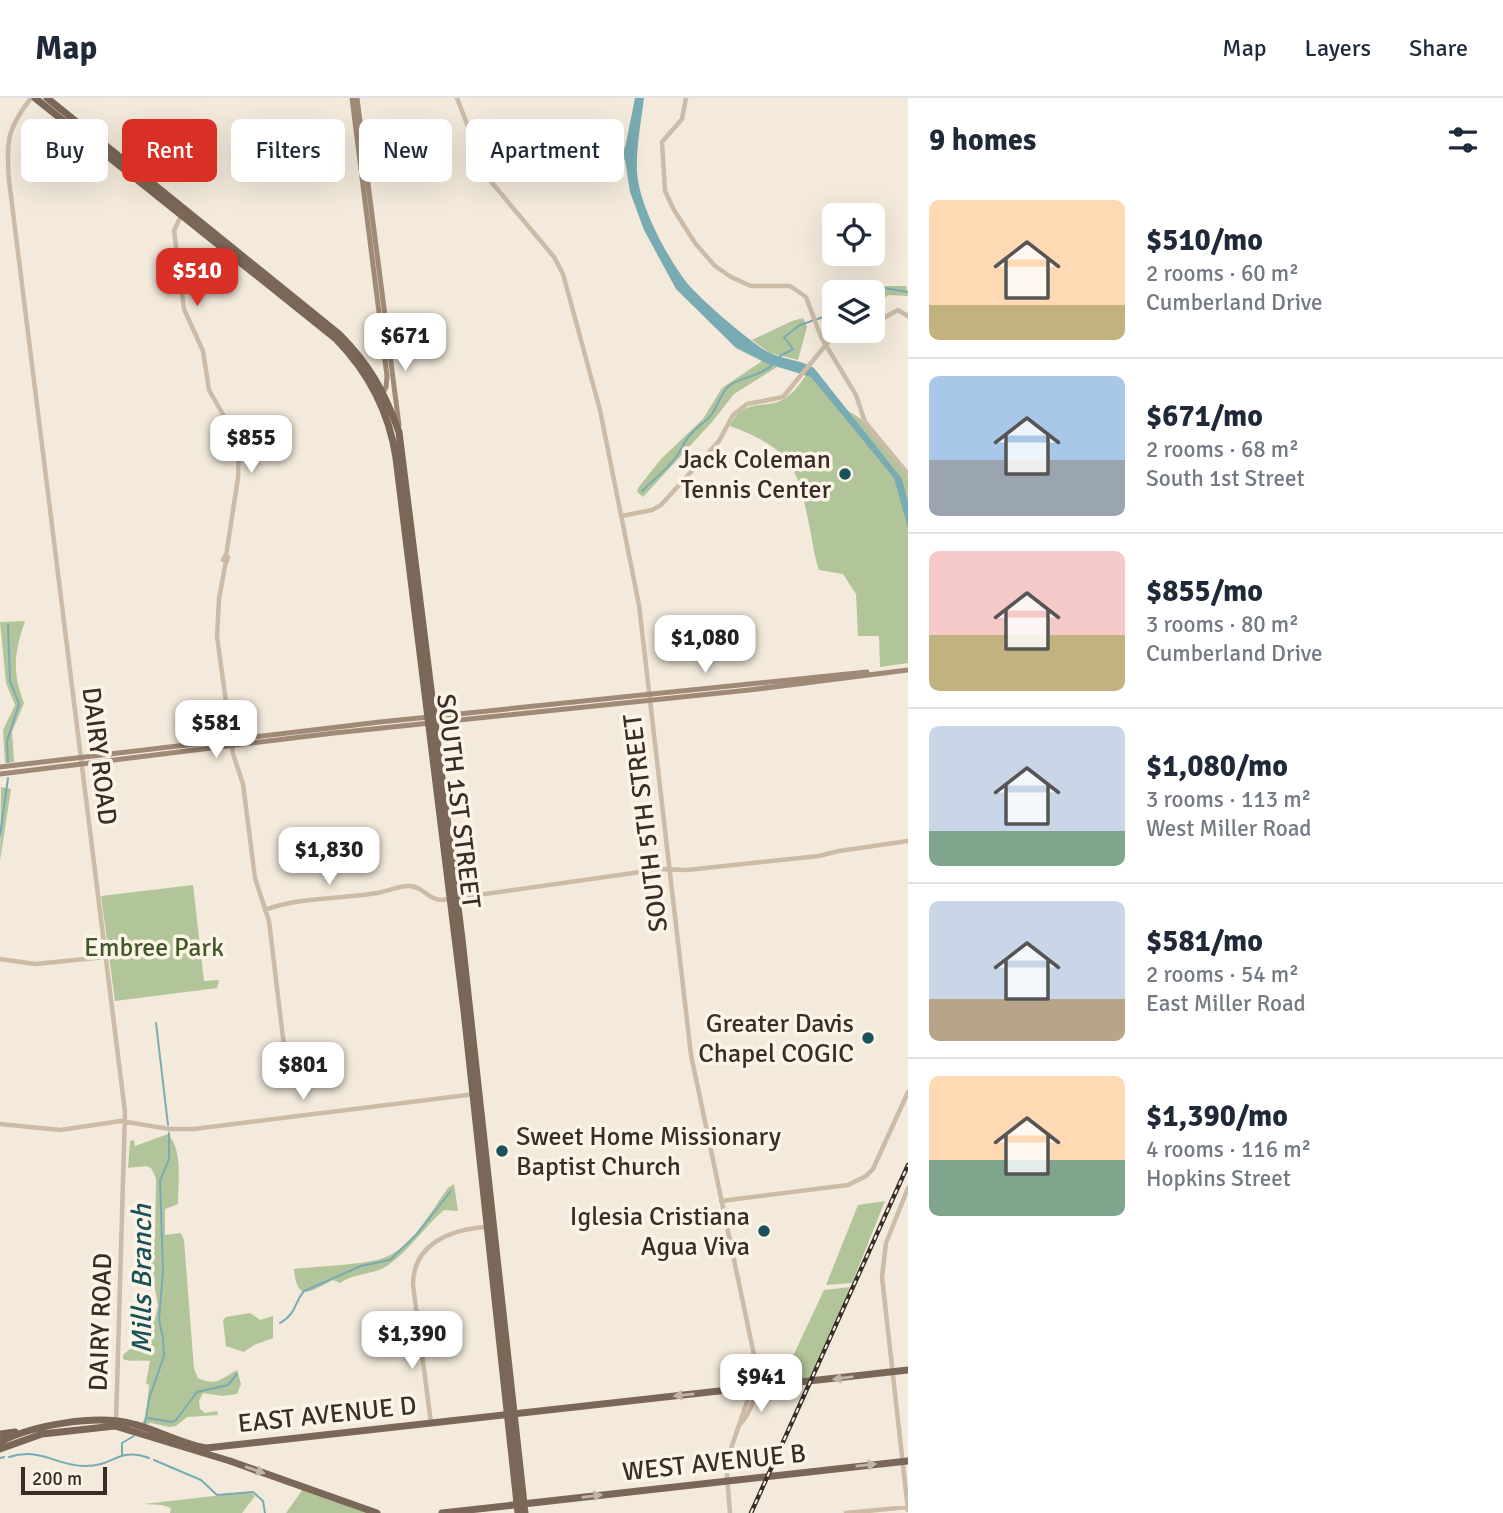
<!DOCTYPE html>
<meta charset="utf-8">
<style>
:root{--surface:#fff;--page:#f2f2f3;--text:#1f2937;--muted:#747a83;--line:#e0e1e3;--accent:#d93025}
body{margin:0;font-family:Signika,sans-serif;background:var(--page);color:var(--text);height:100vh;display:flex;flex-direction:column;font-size:26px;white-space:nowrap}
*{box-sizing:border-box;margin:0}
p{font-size:23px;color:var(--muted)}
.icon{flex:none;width:38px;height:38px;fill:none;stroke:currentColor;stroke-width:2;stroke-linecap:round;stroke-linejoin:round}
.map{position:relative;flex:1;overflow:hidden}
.panel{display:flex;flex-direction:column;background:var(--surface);width:595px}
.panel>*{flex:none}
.top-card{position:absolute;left:21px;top:21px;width:665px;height:63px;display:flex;gap:14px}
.fabs{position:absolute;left:822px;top:105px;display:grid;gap:14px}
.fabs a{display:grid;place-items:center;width:63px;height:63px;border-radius:10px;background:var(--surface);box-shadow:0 7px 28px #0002;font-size:35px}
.scale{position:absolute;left:21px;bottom:18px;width:86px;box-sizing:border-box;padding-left:7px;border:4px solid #382e27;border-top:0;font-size:19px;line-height:24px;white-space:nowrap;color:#382e27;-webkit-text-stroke:5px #fbf4e7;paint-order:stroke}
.price{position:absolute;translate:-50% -60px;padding:0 16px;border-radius:14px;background:#fff;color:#222;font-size:23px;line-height:46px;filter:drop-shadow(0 2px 4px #0008)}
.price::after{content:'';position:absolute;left:50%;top:42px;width:21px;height:16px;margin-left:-10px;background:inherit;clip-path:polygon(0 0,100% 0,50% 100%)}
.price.on{background:var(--accent);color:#fff}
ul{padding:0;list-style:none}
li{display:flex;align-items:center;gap:21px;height:175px;padding:0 21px}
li+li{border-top:2px solid var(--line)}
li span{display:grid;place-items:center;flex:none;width:196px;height:140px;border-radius:10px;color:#555}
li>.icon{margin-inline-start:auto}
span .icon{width:84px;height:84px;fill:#fffc;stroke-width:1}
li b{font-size:30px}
h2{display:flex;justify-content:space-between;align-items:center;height:84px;padding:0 21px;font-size:30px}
.pill{padding:0 24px;border-radius:10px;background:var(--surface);box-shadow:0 7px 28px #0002;font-size:24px;line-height:63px}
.pill.on{background:var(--accent);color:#fff}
header{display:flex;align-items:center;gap:42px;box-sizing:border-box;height:98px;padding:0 35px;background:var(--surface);border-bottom:2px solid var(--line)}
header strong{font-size:33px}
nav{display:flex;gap:38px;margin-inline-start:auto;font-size:24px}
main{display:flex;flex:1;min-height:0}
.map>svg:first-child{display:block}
</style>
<header>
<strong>Map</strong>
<nav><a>Map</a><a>Layers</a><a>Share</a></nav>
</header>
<main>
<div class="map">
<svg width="908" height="1415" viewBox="0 0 908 1415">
<rect width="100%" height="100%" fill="#f3eadb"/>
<path fill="#b2c499" d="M 626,49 L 625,62 L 600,61 L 575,71 L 539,74 L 520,84 L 514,80 L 527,71 L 573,64 L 601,53 Z
M 886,188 L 906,188 L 908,198 L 889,197 L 873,206 L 873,194 L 871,194 Z
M 803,220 L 807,229 L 798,262 L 770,255 L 752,242 L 792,223 Z
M 762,263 L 777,269 L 734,296 L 712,324 L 643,399 L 637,394 L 638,390 L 661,361 L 703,321 L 722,290 Z
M 812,269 L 845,311 L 861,321 L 890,355 L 908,380 L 908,565 L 880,569 L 879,538 L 858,538 L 856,496 L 843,476 L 819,472 C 815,461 813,448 811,436 C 798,371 795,352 730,328 C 745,297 766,314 787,299 C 797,292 805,278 812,269 Z
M 25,523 C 14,555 12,574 24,605 L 12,634 L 14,664 L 5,665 L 3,632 L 15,607 L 6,585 L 0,524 Z
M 1,689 L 11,691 L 0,763 Z
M 193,787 L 204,883 L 219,882 L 217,890 L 115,903 L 101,798 Z
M 168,1036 C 183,1051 178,1086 178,1106 L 165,1111 L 165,1137 L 181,1135 L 184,1142 L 194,1271 L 198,1280 C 216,1289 222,1280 237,1272 L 241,1286 L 237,1296 L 223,1298 L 203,1295 L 199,1303 L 200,1311 L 205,1315 L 217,1313 L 218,1317 L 187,1319 L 176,1328 L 169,1329 L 151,1325 L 141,1327 L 146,1318 L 149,1287 L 146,1285 L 150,1263 C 140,1261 133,1265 123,1261 L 123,1257 L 137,1245 L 148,1246 L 147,1224 L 155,1221 L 158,1207 L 152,1174 L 147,1172 L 155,1139 L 156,1080 L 151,1070 L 146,1068 L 128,1070 L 130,1043 L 134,1042 L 135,1048 Z
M 454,1086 L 458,1113 L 444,1112 C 424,1129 409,1153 387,1168 C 373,1177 354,1175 340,1185 L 333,1182 C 311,1193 297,1206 294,1171 C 318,1168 367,1167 386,1159 C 413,1148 431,1113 448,1090 Z
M 885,1103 L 852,1185 L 826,1187 L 858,1107 Z
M 851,1189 L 810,1280 L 796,1282 L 793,1258 L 824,1192 Z
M 250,1215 L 260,1222 L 273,1218 L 273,1240 L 254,1247 L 244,1254 L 226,1248 L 223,1222 L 226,1219 Z
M 303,1391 L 370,1415 L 286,1415 Z
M 249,1394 L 255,1398 L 242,1415 L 170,1415 L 171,1410 L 162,1407 L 144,1406 Z"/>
<path fill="#78abb3" d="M 635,0 L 644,0 C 641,24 636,50 637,74 C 639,107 667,159 687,185 C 700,201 751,245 768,254 C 783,262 799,261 814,270 L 902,381 L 908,404 L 908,430 L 894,380 L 811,279 L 768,266 L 736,250 L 676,191 L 644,132 L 630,94 L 624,55 Z"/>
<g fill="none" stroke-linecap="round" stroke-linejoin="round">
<path stroke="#78abb3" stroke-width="2" d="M 522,80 C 539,67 555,67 576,67 C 591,55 608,56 626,56
M 873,198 L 884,190 L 908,194
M 780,258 L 793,251 L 784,239 L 800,227 L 835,215
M 642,393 C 653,382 668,371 677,358 C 682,350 685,342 692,335 C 698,328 707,323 712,316 C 718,307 721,295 729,288 C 742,278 760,279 772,267
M 8,664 L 7,643 L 19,606 L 10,583 L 8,527
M 0,737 L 8,680
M 156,925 L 168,1027
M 280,1225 C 298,1214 293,1206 304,1193 L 361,1168 L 390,1162 L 416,1137 L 451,1093
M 148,1320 L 172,1324 L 176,1322 L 197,1294 L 228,1287 L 237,1276
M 145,1325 L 149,1301 L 164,1258 L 163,1240 L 159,1222 L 163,1173 L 160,1083 L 169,1061 L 169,1035
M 122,1357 L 122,1345 L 134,1338
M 9,1359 C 41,1349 56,1368 85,1368 C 115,1368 117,1349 149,1360
M 0,1360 L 4,1359
M 154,1362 L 201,1382 L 217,1397 L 253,1394 L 263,1403 L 265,1415"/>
<path stroke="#ccbba6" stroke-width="4.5" d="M 31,0 C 7,31 6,43 9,82 L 125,1014 L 116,1324
M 457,0 L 488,80 L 554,159 L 563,176 L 600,312 L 639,507 L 691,957 L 758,1276 C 758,1291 751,1317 739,1327
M 686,0 L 682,21 L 662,44 L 665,93 L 674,112 L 695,145 L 715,168 L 731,179 L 751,188 L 790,188 L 806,199 L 821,239 L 856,297 L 865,324 L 908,376
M 182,115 L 174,133 L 184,211 L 203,253 L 209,292 L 233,334 L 239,353 L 238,380 L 226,458
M 873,226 L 898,212 L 908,218
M 622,418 L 652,412 L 661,407 L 719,343 L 733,317 L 747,306 L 783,299 L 829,243 L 859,233
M 225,458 L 228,459 L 227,463 L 223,462 Z
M 226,463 L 219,501 L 217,538 L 233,656 L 243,686 L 255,780 L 269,823 L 286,965 L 284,978
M 265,812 C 298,799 342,801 377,795 C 388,793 398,788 409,788 C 423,788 428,802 442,802 L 662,771 L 687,772 L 819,758 L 839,753 L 908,743
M 0,861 L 35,866 L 105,859
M 0,1026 L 60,1032 L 121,1023 L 169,1031 L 194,1031 L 475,996
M 908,1090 L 886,1145 L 882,1179 L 908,1412
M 721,1103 L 848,1087 L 866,1078 L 873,1071 L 908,994
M 431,1325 L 413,1187 C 413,1145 452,1131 487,1129
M 730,1415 L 726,1365 L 749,1298 L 754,1270
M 846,1415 L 908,1409"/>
<path stroke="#a08a77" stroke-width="5" d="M 352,0 L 387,278 L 386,289 L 381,298
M 357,0 L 399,327
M 0,669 L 380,624 L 867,574
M 0,676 L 334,635 L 749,592 L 908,572"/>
<path stroke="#7b6757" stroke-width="7" d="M 35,0 L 336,241 C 369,275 389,313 396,360 L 464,913 L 518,1415
M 47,0 L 339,236 C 370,267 384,293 399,334 L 462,841 L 525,1415
M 0,1336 L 15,1334
M 0,1344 C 33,1327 97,1316 133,1326 C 158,1332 181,1346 206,1350 L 908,1272
M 0,1351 L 42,1336 L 115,1328 L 230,1363 L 377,1415
M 442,1415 L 908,1363"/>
<defs>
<path id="rail" d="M 751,1415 L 908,1067"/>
</defs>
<use href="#rail" stroke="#382e27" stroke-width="4.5"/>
<use href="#rail" stroke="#fbf4e7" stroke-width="2" stroke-dasharray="5" stroke-linecap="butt"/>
</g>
<defs><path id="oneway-solid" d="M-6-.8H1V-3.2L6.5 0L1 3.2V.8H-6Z" transform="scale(1.75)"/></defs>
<g fill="#c1b5a6">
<use href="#oneway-solid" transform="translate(843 1280) rotate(173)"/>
<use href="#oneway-solid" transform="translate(684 1297) rotate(174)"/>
<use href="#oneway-solid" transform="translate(866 1367) rotate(-6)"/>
<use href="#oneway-solid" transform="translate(255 1372) rotate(19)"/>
<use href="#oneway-solid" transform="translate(592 1398) rotate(-7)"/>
</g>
<g fill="#1a525c" stroke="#fbf4e7" stroke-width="2.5">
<circle cx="845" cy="376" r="7"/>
<circle cx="868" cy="940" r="7"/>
<circle cx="502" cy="1053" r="7"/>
<circle cx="764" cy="1133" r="7"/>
</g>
<g text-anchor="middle" stroke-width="7" stroke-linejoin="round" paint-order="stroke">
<g font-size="26" fill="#382e27" stroke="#fbf4e7" text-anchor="end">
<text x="831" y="370">Jack Coleman<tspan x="831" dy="30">Tennis Center</tspan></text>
<text x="854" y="934">Greater Davis<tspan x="854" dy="30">Chapel COGIC</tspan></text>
<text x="516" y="1047" text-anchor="start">Sweet Home Missionary<tspan x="516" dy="30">Baptist Church</tspan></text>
<text x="750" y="1127">Iglesia Cristiana<tspan x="750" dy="30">Agua Viva</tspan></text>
</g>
<g font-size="26" fill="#382e27" stroke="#fbf4e7">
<text transform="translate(100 658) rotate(83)" y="9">DAIRY ROAD</text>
<text transform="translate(459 703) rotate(83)" y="9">SOUTH 1ST STREET</text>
<text transform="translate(645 725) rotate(-97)" y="9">SOUTH 5TH STREET</text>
<text transform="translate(100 1224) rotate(-88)" y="9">DAIRY ROAD</text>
<text transform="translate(327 1316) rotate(-6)" y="9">EAST AVENUE D</text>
<text transform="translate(714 1364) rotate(-6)" y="9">WEST AVENUE B</text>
</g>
<g font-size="26" fill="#425829" stroke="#fbf4e7">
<text x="154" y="858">Embree Park</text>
</g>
<g font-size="28" font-style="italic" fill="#1a525c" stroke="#fbf4e7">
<text transform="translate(141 1181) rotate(-90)" y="10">Mills Branch</text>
</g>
</g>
</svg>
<div class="fabs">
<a><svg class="icon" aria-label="locate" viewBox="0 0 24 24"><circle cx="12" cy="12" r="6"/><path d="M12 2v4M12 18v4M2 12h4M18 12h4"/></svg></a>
<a><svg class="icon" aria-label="layers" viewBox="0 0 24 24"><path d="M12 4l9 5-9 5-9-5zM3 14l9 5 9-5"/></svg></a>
</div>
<div class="scale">200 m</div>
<b class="price on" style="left:197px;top:210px">$510</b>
<b class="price" style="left:405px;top:275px">$671</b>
<b class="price" style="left:251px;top:377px">$855</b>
<b class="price" style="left:705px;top:577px">$1,080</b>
<b class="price" style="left:216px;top:662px">$581</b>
<b class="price" style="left:329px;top:789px">$1,830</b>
<b class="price" style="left:303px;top:1004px">$801</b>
<b class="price" style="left:412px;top:1273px">$1,390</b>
<b class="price" style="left:761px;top:1316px">$941</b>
<div class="top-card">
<a class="pill">Buy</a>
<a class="pill on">Rent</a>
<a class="pill">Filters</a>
<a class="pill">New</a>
<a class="pill">Apartment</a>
</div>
</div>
<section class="panel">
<h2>9 homes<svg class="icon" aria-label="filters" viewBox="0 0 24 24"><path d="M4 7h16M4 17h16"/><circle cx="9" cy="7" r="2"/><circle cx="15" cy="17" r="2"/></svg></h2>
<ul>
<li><span style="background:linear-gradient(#ffd9b3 75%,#c2b280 0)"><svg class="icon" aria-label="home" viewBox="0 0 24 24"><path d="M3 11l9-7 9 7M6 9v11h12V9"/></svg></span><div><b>$510/mo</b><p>2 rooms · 60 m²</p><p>Cumberland Drive</p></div></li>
<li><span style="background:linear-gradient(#a9c7e8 60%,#9aa5b1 0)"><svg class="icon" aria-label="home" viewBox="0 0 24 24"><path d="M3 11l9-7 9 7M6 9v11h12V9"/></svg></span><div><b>$671/mo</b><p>2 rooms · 68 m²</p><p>South 1st Street</p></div></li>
<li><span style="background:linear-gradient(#f6c9c9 60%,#c2b280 0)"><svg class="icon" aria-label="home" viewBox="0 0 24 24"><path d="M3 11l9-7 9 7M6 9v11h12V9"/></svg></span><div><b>$855/mo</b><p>3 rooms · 80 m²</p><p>Cumberland Drive</p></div></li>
<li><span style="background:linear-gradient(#c9d6e8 75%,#7fa58c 0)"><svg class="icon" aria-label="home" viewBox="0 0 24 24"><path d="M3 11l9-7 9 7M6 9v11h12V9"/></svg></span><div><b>$1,080/mo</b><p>3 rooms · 113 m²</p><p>West Miller Road</p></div></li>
<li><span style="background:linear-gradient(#c9d6e8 70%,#b9a48a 0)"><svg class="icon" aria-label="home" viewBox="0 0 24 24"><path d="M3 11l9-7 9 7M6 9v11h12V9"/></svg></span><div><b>$581/mo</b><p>2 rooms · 54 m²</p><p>East Miller Road</p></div></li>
<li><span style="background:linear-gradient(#ffd9b3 60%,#7fa58c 0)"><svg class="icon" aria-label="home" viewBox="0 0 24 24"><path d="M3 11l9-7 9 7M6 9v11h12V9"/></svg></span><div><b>$1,390/mo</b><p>4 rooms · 116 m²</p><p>Hopkins Street</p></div></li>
</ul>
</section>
</main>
